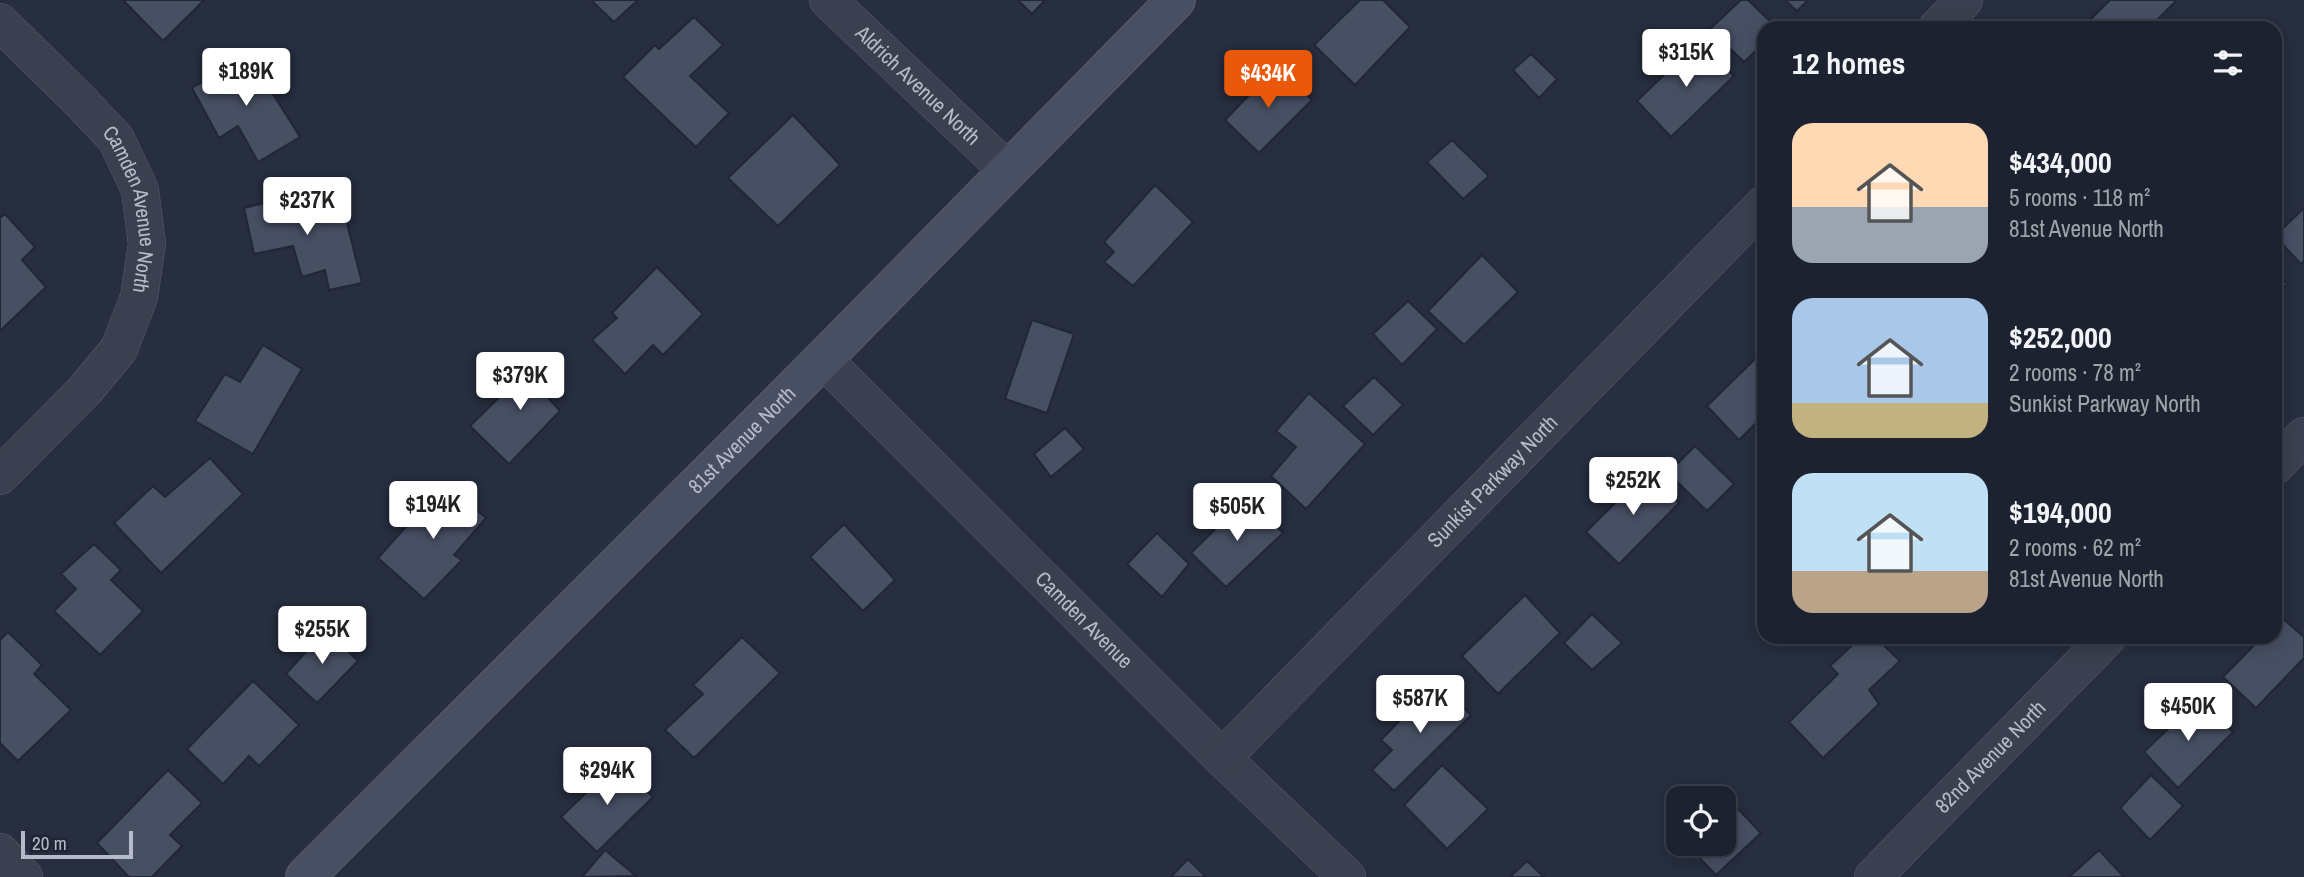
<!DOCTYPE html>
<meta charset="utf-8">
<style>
:root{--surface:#1c222f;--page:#252a37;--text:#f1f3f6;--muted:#a0a4aa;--line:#3a3f4b;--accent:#ea580c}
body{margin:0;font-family:"Archivo Narrow",sans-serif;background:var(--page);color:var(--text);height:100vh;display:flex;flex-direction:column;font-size:26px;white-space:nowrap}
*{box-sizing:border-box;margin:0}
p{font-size:23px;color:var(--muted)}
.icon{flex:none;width:38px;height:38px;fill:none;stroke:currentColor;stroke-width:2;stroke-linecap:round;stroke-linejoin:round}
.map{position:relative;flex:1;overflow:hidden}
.side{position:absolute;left:1757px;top:21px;width:525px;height:623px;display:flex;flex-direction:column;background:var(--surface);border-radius:21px;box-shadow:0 4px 18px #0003,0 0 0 2px var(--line)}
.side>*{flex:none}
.controls{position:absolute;left:1666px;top:786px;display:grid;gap:14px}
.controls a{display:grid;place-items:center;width:70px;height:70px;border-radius:14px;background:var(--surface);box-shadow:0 4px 18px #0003,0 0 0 2px var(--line);font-size:35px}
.scale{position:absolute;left:21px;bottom:18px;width:112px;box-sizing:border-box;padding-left:7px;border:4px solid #b6bbc9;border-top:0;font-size:19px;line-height:24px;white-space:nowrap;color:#b6bbc9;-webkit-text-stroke:5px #1f2534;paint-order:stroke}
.price{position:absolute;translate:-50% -60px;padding:0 16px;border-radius:7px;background:#fff;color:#222;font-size:23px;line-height:46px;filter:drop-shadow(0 2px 4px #0008)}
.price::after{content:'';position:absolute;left:50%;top:42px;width:21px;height:16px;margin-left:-10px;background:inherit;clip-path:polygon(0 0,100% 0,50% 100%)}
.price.active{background:var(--accent);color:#fff}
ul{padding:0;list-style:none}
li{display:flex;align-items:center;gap:21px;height:175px;padding:0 35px}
li span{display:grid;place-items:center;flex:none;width:196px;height:140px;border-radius:21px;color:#555}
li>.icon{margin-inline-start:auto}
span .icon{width:84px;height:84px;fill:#fffc;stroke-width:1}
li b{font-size:30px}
h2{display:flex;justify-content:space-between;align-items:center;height:84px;padding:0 35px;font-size:30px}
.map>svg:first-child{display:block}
</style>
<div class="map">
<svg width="2304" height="877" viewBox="0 0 2304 877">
<rect width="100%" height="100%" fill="#262e3f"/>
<path fill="#474f63" stroke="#212736" stroke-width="2" d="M 123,0 L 204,0 L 163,41 Z
M 591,0 L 638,0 L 614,22 Z
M 1018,0 L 1045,0 L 1032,14 Z
M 1360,0 L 1383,0 L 1410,27 L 1355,85 L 1314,45 Z
M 1741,0 L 1748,0 L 1777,28 L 1764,28 L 1764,43 L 1744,62 L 1710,29 Z
M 1785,0 L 1808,0 L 1797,11 Z
M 2110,0 L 2177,0 L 2149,28 L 2082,28 Z
M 694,17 L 723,45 L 690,76 L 729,113 L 696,147 L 623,77 L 655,45 L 659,49 Z
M 1700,40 L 1734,76 L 1671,137 L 1637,101 Z
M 248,54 L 300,137 L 258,162 L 238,126 L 219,138 L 192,88 Z
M 1531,54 L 1557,79 L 1539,98 L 1513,70 Z
M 1277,66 L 1312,100 L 1259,153 L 1225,120 Z
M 793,115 L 840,165 L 778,226 L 728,178 Z
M 1452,140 L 1489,176 L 1463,199 L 1427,162 Z
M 1155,185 L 1193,222 L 1133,286 L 1104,262 L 1114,252 L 1104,242 Z
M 296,195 L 299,208 L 341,199 L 362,283 L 329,290 L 325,270 L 302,277 L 293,246 L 254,254 L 244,208 Z
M 2304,208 L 2304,261 L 2301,264 L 2275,236 Z
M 5,214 L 35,247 L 22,260 L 46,287 L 0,331 L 0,218 Z
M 1482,255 L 1518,292 L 1464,345 L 1428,311 Z
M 657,267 L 703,314 L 663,355 L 653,345 L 625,374 L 592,340 L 617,318 L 612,313 Z
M 2275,272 L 2287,284 L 2275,297 Z
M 1408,301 L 1437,329 L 1402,365 L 1373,334 Z
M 1032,320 L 1074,334 L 1047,413 L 1005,399 Z
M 263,345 L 302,369 L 253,454 L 195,421 L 225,374 L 240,382 Z
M 539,358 L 563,381 L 546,395 L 560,411 L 509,464 L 470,426 Z
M 1756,358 L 1764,365 L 1764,415 L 1739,440 L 1707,406 Z
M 1374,377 L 1403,405 L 1373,435 L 1343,406 Z
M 1309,393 L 1365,444 L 1306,509 L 1271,476 L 1296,447 L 1276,431 Z
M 1065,428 L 1084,449 L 1051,477 L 1034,454 Z
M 1695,446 L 1734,484 L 1707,511 L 1668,473 Z
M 210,458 L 243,494 L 161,573 L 114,523 L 153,486 L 165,497 Z
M 1648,470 L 1679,503 L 1619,564 L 1586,532 Z
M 446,482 L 486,518 L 454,555 L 462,560 L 424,599 L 378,558 Z
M 1247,498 L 1283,533 L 1226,587 L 1191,553 Z
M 844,524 L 895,580 L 863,611 L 810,557 Z
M 1157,533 L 1189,564 L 1162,597 L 1127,564 Z
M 94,544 L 121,570 L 111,580 L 143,611 L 100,655 L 54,611 L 76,589 L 61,574 Z
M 1525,595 L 1560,633 L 1498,694 L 1462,656 Z
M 1592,614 L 1622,643 L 1592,670 L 1564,643 Z
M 2281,617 L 2304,637 L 2304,658 L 2256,708 L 2223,677 L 2262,637 L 2275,637 L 2275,623 Z
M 326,629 L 358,661 L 317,703 L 286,674 Z
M 8,632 L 42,665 L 34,674 L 71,710 L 18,761 L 0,743 L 0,640 Z
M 742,637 L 780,673 L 694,758 L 665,730 L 703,694 L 693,685 Z
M 1861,637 L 1875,637 L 1900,661 L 1869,690 L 1879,704 L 1823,758 L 1789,722 L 1838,674 L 1830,666 Z
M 253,681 L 299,725 L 259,766 L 249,756 L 223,784 L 187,749 Z
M 1437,682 L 1471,715 L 1394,791 L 1372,770 L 1392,750 L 1381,740 Z
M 2199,699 L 2233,732 L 2178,788 L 2144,752 Z
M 617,763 L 653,797 L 597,852 L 561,817 Z
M 1442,765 L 1488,809 L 1447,849 L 1404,805 Z
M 168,770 L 202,803 L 170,835 L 182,846 L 152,877 L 129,877 L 97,843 Z
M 2151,775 L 2183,806 L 2150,840 L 2120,808 Z
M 1717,787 L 1761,833 L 1716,875 L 1686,844 L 1724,844 L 1724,798 L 1705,798 Z
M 605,850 L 636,876 L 582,877 Z
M 2099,850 L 2124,877 L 2069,877 Z
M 1188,859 L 1206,877 L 1171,877 Z
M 1527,861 L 1544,877 L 1510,877 Z"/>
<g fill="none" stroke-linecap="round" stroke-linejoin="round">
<defs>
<g id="street">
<path id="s1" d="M 828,0 L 1007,170"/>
<path id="s2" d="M 0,22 L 80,101 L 116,139 L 140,190 L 147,244 L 139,297 L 119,349 L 85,390 L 0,476"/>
<path d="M 1937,28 L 1964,0"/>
<path id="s3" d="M 823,359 L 1222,758 L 1347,877"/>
<path d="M 2275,466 L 2304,436"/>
<path id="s4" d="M 1222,758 L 1764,204"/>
<path d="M 0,852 L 24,877"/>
<path id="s5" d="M 1873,877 L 2108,637"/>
</g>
<g id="secondary">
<path id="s6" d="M 305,877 L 823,359 L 1176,0"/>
</g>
</defs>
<use href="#street" stroke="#585e6c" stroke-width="38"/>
<use href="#secondary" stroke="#585e6c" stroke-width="40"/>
<use href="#street" stroke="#3a404f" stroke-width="37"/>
<use href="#secondary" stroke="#484f62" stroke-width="38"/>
</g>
<g text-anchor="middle" stroke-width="6" stroke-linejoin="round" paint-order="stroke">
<g font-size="21" fill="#b6bbc9" stroke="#1f2534">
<text dy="7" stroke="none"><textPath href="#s1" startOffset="124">Aldrich Avenue North</textPath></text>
<text dy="7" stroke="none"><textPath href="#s2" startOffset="238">Camden Avenue North</textPath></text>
<text dy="7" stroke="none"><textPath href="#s6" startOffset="618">81st Avenue North</textPath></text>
<text dy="7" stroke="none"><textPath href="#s4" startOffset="387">Sunkist Parkway North</textPath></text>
<text dy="7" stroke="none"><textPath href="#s3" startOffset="369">Camden Avenue</textPath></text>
<text dy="7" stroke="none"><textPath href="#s5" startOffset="168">82nd Avenue North</textPath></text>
</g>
</g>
</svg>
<div class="controls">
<a><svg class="icon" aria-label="locate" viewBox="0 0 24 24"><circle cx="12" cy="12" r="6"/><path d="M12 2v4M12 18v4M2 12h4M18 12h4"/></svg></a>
</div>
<div class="scale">20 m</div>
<b class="price" style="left:1686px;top:89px">$315K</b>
<b class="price" style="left:246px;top:108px">$189K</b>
<b class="price active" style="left:1268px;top:110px">$434K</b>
<b class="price" style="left:307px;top:237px">$237K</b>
<b class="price" style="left:520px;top:412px">$379K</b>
<b class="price" style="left:1633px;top:517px">$252K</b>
<b class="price" style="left:433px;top:541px">$194K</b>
<b class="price" style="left:1237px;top:543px">$505K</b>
<b class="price" style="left:322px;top:666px">$255K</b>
<b class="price" style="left:1420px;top:735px">$587K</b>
<b class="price" style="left:2188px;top:743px">$450K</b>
<b class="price" style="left:607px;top:807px">$294K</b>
<section class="side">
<h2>12 homes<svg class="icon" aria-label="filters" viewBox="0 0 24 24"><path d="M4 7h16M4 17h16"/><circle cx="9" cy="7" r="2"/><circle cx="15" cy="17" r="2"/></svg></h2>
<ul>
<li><span style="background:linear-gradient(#ffd9b3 60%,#9aa5b1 0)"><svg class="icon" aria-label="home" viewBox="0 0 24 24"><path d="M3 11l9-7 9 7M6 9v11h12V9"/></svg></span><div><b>$434,000</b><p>5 rooms · 118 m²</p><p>81st Avenue North</p></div></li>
<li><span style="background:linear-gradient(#a9c7e8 75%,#c2b280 0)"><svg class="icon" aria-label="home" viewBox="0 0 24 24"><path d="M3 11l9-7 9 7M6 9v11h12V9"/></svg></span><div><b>$252,000</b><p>2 rooms · 78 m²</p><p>Sunkist Parkway North</p></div></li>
<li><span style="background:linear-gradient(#bfe0f5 70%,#b9a48a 0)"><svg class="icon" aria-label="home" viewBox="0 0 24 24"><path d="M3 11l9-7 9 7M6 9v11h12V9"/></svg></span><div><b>$194,000</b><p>2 rooms · 62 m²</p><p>81st Avenue North</p></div></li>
</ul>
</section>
</div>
